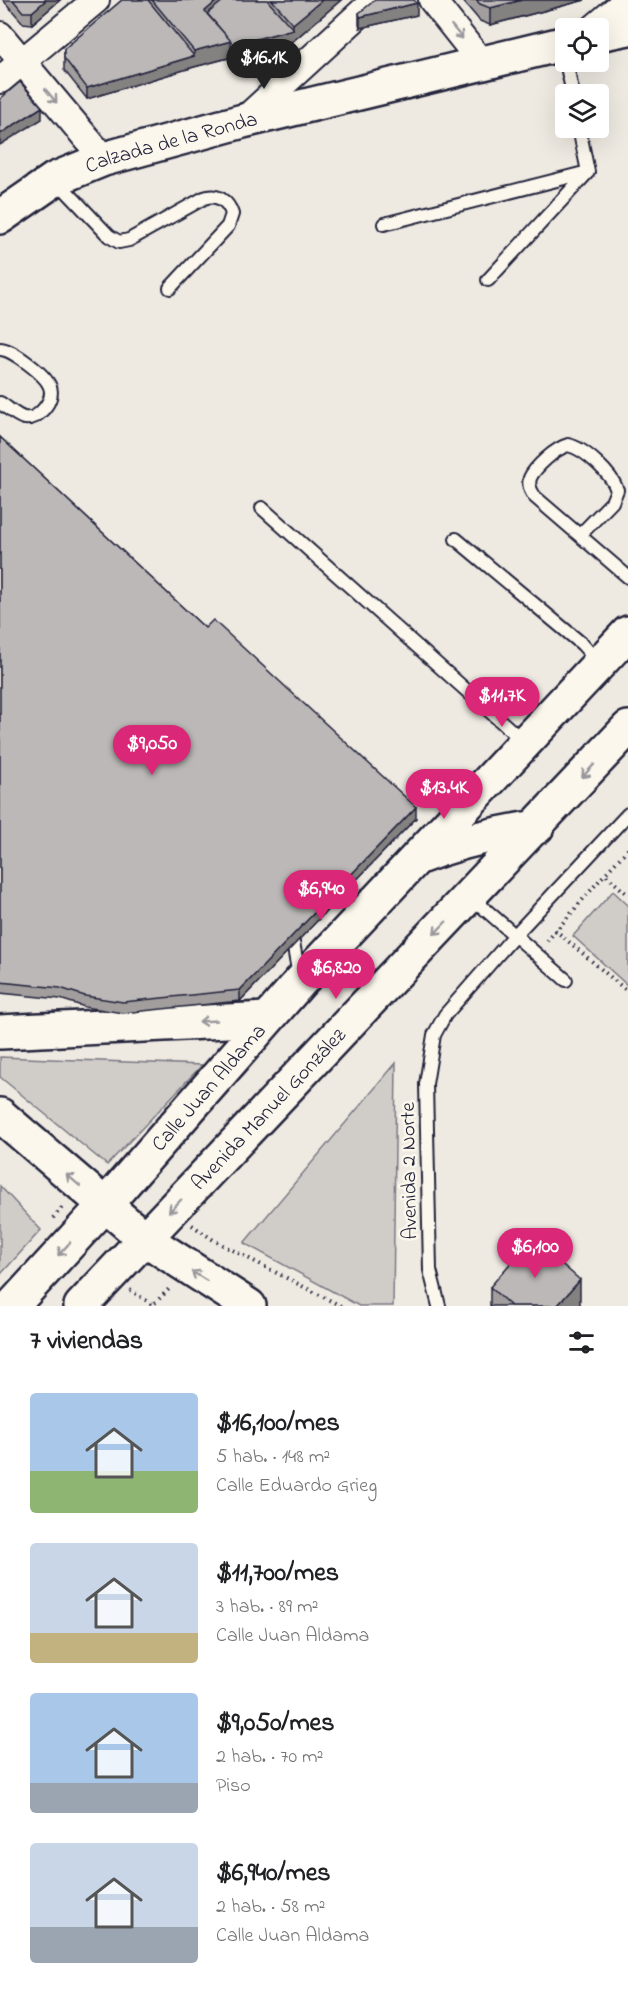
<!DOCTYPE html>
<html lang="es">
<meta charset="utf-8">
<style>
:root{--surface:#fff;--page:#f2f2f2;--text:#202124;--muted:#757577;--accent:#db2777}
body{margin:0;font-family:"Indie Flower",sans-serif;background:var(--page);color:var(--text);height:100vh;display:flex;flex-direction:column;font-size:22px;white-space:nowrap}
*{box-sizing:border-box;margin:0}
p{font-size:20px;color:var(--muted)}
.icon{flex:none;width:33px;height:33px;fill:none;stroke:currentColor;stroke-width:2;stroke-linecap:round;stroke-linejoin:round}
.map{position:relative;height:1306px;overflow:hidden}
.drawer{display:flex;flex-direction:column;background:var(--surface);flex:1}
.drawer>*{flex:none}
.tools{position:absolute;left:555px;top:18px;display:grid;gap:12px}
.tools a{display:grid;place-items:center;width:54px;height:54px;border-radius:6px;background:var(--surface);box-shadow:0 6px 24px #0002;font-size:30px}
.price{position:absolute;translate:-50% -51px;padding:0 14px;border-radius:21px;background:var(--accent);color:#fff;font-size:20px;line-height:39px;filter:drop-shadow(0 2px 3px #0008)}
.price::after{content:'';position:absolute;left:50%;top:36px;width:18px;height:14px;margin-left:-9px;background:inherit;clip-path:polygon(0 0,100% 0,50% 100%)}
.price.selected{background:#222;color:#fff}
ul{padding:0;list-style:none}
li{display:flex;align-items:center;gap:18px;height:150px;padding:0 30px}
li span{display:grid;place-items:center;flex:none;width:168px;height:120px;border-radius:6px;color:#555}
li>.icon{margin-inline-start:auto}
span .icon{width:72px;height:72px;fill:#fffc;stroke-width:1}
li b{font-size:26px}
h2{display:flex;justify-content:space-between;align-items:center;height:72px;padding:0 30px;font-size:26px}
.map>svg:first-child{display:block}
</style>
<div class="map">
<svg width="628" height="1306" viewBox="0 0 628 1306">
<rect width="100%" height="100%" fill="#eeeae2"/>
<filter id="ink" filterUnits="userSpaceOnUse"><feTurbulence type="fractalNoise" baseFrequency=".0167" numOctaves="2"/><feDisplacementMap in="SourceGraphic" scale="12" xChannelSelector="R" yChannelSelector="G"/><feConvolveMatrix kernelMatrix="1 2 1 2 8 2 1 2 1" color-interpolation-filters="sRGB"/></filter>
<g filter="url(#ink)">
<path fill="#d0cdc9" stroke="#797882" stroke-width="1.5" d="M 613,891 L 628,905 L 628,986 L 573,936 Z
M 0,1057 L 202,1065 L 107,1165 L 0,1077 Z
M 396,1063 L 393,1306 L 359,1306 L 244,1243 Z
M 0,1186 L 41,1230 L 0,1275 Z"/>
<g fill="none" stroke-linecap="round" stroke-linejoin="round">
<defs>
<path id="lane" d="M 566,62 L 573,94
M 56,180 L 109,236 L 119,242 L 129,240 L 204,198 C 217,193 228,201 232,214 L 228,226 L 170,288
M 384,224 L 588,172 L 579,128
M 488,280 L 587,173
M 0,349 C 12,349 46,375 50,387 C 55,400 38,421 24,418 C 16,416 7,407 0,403
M 262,508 L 523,741
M 580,535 L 612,502 L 617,490 C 612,474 584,448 568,445 C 556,448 535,467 530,478 C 528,485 531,492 535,497 L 628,577
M 456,539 L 582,644 L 598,662
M 471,897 L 566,980
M 291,931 L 299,976
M 439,1306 L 430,1270 L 426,1084 L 434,1035 L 445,1015 L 515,935 L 628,814"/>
<path id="street" d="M 432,0 L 482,63
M 594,28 L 627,0
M 0,35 L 104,159
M 0,80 L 96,0
M 243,121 L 375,0"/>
<g id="secondary">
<path d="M 598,34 L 628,28"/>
<path id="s1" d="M 0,217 L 55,179 L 104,159 L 243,121 L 566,43"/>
<path d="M 419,857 C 458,842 496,833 537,827"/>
<path id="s2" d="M 12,1306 L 104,1206 L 300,982 L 628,633"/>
<path id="s3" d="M 81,1306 L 628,728"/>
</g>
<path id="primary" d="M 0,1032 L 266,1019
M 0,1115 L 145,1239 L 249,1306"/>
</defs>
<use href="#lane" stroke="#22223b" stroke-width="16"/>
<use href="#street" stroke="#22223b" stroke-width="30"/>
<use href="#secondary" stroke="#22223b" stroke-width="38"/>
<use href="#primary" stroke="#22223b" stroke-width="38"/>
<path stroke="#22223b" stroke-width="4" stroke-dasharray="1.5 4.5" stroke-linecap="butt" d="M 628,849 L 605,874 L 628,895
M 555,930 L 628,992
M 547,941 L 605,874
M 53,1218 L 64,1205
M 192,1225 L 215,1241 L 341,1306
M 130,1290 L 153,1305 L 171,1287"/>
<use href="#lane" stroke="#fbf7ec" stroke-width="12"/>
<use href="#street" stroke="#fbf7ec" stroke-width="26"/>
<use href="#secondary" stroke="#fbf7ec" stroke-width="33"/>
<use href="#primary" stroke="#fbf7ec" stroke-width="33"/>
</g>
<path fill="#a29e9e" stroke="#22223b" stroke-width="1.5" d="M 3,0 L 60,0 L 32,24 L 23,23 Z
M 122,0 L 341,0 L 293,41 L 194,67 L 87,99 L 64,70 L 64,49 Z
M 462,0 L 585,0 L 490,25 L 480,21 Z
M 359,13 L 417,15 L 360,28 L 359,25 Z
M 0,437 L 205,628 L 416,818 L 240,1001 L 123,1013 L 85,1007 L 60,999 L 0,993 Z
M 490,1287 L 580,1306 L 490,1306 Z"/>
<path fill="#848181" stroke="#22223b" stroke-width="1.5" d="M 46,0 L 60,0 L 32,24 L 32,12 Z
M 218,0 L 238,0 L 210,23 L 205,11 Z
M 322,0 L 341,0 L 293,41 L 194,67 L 87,99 L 87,88 L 194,56 L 194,51 L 231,41 L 293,30 L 293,24 Z
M 522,0 L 585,0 L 490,25 L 490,8 Z
M 417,3 L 417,15 L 360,28 L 360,17 Z
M 42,107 L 42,119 L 0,145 L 0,134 Z
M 416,807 L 416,818 L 240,1001 L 240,990 Z
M 580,1280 L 580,1306 L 557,1306 Z"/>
<path fill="#bcb8b8" stroke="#22223b" stroke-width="1.5" d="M 13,0 L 46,0 L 32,12 L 23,12 Z
M 122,0 L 148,0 L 194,56 L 87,88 L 64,58 L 64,49 Z
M 152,0 L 218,0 L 205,11 L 231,41 L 194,51 Z
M 224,0 L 267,0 L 293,29 L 231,46 L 231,41 L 207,14 Z
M 272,0 L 322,0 L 293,24 Z
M 375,0 L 414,0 L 417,3 L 360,17 L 359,13 Z
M 476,0 L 522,0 L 490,8 L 480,4 Z
M 20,82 L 42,107 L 0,134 L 0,99 Z
M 0,437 L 205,628 L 213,620 L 416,807 L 240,990 L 123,1002 L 85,996 L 60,988 L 0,982 Z
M 532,1238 L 580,1280 L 557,1306 L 511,1306 L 490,1287 Z"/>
<defs><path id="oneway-shaft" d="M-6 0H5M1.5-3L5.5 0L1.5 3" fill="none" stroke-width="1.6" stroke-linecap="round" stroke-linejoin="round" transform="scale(1.5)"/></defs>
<g stroke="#99979c">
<use href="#oneway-shaft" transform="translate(457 32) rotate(51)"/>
<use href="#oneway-shaft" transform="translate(51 96) rotate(50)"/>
<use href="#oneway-shaft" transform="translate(588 771) rotate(133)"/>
<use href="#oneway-shaft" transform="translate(440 928) rotate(134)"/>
<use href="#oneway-shaft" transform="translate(208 1021) rotate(177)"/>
<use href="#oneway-shaft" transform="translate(73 1180) rotate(-139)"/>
<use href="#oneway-shaft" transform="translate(175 1206) rotate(134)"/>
<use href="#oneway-shaft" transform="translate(64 1249) rotate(133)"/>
<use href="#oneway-shaft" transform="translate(199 1276) rotate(-148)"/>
</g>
</g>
<g text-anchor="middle" stroke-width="5" stroke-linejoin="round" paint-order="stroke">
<g font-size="21" fill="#22223b" stroke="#fbf7ec">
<text dy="7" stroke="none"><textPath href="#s1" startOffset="189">Calzada de la Ronda</textPath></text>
<text dy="7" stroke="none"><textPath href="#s2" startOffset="294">Calle Juan Aldama</textPath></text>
<text dy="7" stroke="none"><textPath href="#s3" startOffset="272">Avenida Manuel González</textPath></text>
<text transform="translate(408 1171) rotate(-91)" y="7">Avenida 2 Norte</text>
</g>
</g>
</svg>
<div class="tools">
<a><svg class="icon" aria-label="locate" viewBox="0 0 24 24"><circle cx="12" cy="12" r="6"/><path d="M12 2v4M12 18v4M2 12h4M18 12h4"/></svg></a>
<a><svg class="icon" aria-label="layers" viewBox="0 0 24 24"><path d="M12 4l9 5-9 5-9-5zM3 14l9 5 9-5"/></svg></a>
</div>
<b class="price selected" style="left:264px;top:90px">$16.1K</b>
<b class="price" style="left:502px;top:728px">$11.7K</b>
<b class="price" style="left:152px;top:776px">$9,050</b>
<b class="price" style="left:444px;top:820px">$13.4K</b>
<b class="price" style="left:321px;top:921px">$6,940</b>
<b class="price" style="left:336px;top:1000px">$6,820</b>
<b class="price" style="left:535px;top:1279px">$6,100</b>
</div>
<section class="drawer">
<h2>7 viviendas<svg class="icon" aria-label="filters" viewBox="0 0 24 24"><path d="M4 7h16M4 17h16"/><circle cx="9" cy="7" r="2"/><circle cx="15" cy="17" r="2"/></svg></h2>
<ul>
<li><span style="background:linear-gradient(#a9c7e8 65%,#8fb573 0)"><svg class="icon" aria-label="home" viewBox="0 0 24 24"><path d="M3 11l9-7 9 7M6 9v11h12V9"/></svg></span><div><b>$16,100/mes</b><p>5 hab. · 148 m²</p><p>Calle Eduardo Grieg</p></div></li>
<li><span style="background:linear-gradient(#c9d6e8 75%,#c2b280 0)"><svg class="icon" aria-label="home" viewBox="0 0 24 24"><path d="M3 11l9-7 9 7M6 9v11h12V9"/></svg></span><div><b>$11,700/mes</b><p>3 hab. · 89 m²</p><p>Calle Juan Aldama</p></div></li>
<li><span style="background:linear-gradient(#a9c7e8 75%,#9aa5b1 0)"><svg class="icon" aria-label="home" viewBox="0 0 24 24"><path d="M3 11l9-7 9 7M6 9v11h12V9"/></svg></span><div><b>$9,050/mes</b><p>2 hab. · 70 m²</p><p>Piso</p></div></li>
<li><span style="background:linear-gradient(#c9d6e8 70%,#9aa5b1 0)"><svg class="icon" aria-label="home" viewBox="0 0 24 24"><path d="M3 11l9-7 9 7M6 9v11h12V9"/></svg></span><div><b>$6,940/mes</b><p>2 hab. · 58 m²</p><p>Calle Juan Aldama</p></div></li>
</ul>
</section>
